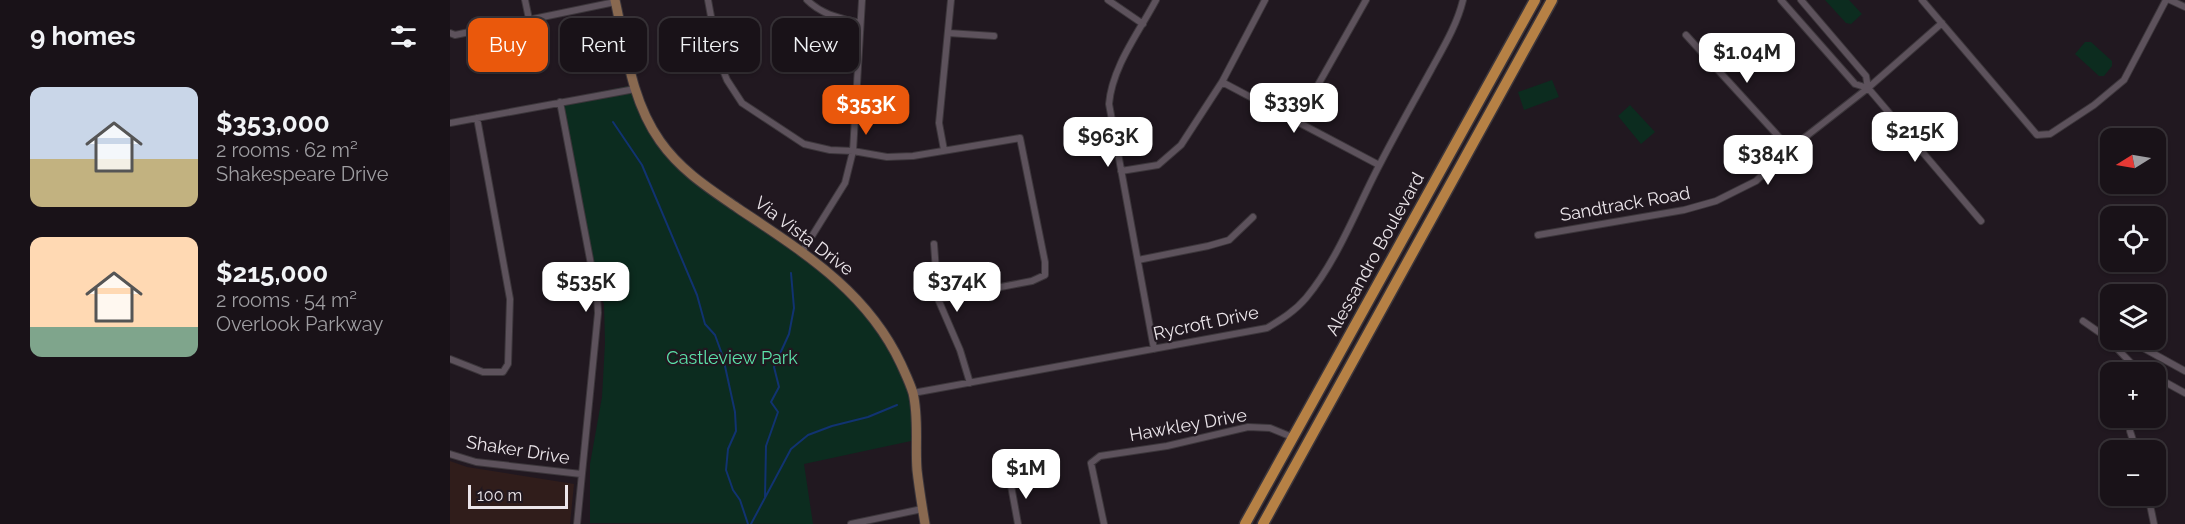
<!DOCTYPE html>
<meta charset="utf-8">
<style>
:root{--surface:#191218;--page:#221b21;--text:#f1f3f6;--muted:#9f9ea2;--line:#373237;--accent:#ea580c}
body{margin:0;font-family:Raleway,sans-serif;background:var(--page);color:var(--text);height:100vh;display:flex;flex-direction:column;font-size:22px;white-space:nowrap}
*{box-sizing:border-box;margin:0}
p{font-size:20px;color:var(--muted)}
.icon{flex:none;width:33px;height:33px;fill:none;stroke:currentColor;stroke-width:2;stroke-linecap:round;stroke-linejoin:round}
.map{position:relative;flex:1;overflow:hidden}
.side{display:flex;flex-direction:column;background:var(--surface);width:450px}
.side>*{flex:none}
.banner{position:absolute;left:18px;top:18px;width:570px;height:54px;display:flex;gap:12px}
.needle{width:39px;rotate:259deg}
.buttons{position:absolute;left:1650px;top:128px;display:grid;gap:12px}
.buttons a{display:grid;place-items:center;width:66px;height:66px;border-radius:12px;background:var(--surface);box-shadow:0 2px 4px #0004,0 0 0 2px var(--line);font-size:30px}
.scale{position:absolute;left:18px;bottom:15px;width:100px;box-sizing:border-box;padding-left:6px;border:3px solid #ebe5ea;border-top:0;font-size:16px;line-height:21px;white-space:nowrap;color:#ebe5ea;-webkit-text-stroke:4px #211820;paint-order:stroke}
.price{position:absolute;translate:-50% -51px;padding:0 14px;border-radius:12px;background:#fff;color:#222;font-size:20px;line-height:39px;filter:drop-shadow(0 2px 3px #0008)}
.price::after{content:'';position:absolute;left:50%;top:36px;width:18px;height:14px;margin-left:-9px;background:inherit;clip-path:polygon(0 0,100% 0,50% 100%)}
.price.active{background:var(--accent);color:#fff}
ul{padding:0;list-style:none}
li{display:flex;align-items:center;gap:18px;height:150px;padding:0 30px}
li span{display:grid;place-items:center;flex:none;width:168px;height:120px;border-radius:12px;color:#555}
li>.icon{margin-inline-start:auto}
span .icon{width:72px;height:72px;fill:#fffc;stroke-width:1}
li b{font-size:26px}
h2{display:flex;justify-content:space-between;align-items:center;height:72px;padding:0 30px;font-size:26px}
.pill{padding:0 21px;border-radius:12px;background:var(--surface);box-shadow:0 2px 4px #0004,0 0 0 2px var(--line);font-size:21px;line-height:54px}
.pill.active{background:var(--accent);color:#fff}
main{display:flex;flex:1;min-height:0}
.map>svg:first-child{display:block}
</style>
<main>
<section class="side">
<h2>9 homes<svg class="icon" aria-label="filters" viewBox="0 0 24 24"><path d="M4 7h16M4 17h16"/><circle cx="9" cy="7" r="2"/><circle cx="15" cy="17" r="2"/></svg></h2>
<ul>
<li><span style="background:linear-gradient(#c9d6e8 60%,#c2b280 0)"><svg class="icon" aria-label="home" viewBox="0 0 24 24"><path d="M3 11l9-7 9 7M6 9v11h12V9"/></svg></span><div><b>$353,000</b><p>2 rooms · 62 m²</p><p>Shakespeare Drive</p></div></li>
<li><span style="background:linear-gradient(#ffd9b3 75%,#7fa58c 0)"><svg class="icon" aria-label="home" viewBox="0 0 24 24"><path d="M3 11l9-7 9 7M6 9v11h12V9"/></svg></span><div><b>$215,000</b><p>2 rooms · 54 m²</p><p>Overlook Parkway</p></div></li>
</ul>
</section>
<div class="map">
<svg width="1735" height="524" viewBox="0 0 1735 524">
<rect width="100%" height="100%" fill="#211820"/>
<path fill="#301d1b" d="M 0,461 L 17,467 L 124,484 L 120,524 L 0,524 Z"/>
<path fill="#0c2c1f" d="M 1375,0 L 1399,0 L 1412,14 L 1401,24 L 1396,23 Z
M 1635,42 L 1641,42 L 1662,61 L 1662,66 L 1654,76 L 1649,76 L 1625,54 Z
M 1102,80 L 1109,97 L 1074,110 L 1068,92 Z
M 183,85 L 223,158 L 347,249 L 432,328 L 459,393 L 462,415 L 461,441 L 354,464 L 363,524 L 140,523 L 140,464 L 152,397 L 155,343 L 154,304 L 142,276 L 108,100 Z
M 1180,105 L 1205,132 L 1191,144 L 1168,116 Z"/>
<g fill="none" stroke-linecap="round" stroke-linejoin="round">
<path stroke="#113371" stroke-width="2" d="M 163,122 L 192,165 L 247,295 L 255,324 L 265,335 L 273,357 L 285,412 L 286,431 L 278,449 L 276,470 L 283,490 L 290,500 L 298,524
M 315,497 L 316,446 L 328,412 L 321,402 L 329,387 L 324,367 L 339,334 L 344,308 L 341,273
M 301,524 L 341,449 L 358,435 L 382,426 L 418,417 L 447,405"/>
<defs>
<path id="street" d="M 75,0 L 79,19
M 258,0 L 269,60 L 277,80 L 292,103 L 354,144 L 380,150 L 403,151 L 437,157 L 463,156 L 570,138 L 595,262 L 595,275 L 582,281 L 488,299
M 357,0 C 372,15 390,18 410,23
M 658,0 L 693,24
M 1331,0 L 1405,84 L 1418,88
M 1351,0 L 1416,76 L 1418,88 L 1531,221
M 1472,0 L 1587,135 L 1600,134 L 1644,105 L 1674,80 L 1716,0
M 1720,0 L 1735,7
M 0,33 L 5,35 L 165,2
M 498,33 L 544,36
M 1236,35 L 1340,149
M 772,82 L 929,165
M 110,102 L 147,296 L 148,313 L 127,524
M 847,122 L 916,0
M 0,123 L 185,89
M 494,150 L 489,123 L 501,0
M 671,171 L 708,165 L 731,145 L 772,82 L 815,0
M 1088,235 L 1234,210 L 1266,201 L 1306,181 L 1340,149 L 1418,88 L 1492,23
M 484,244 L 488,299 L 510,350 L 520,383
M 352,252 L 395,183 L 403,151 L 412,0
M 688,260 L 758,246 L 779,240 L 803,217
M 1633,321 L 1656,337 L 1681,363 L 1697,372
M 1677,339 L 1735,371
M 704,349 L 659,104 C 662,67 689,32 706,0
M 0,359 L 33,372 L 53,372 L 58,364 L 60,299 L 27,118
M 1706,377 L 1735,393
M 463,393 L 817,328 C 832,319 845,311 856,298 C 889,258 907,207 931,162 C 947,131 964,101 981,70 C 993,48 1007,25 1013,0
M 1680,431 L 1686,450
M 0,454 L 26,462 L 131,474
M 560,480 L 568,524
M 1698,495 L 1704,524
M 401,524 L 472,509
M 654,524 L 641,463 L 650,456 L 717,446 L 798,427 L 820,428 L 842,437"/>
<path id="secondary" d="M 165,0 C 176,49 181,100 210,141 C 231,171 260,189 289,209 C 353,252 417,291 451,364 C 455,373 460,383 463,393 C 469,418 465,445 467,470 C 469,488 472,506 475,524"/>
<path id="primary" d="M 795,524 L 1085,0
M 813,524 L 1102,0"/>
</defs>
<use href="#street" stroke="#3c363b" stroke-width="8"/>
<use href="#secondary" stroke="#3c363b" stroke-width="11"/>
<use href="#primary" stroke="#3c363b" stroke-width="13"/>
<use href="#street" stroke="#5d525c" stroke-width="6"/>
<use href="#secondary" stroke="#896950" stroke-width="9"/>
<use href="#primary" stroke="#b68145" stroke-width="10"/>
</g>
<g text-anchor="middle" stroke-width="4.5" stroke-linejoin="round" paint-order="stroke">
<g font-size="18" fill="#ebe5ea" stroke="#211820">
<text transform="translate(1175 204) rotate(-10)" y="6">Sandtrack Road</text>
<text transform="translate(354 236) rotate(37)" y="6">Via Vista Drive</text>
<text transform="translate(925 254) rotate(-61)" y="6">Alessandro Boulevard</text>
<text transform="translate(756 323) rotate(-12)" y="6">Rycroft Drive</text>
<text transform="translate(738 425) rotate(-10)" y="6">Hawkley Drive</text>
<text transform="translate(68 450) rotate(9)" y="6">Shaker Drive</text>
</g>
<g font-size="18" fill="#5be2a9" stroke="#211820">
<text x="282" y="364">Castleview Park</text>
</g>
</g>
</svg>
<div class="buttons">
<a><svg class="needle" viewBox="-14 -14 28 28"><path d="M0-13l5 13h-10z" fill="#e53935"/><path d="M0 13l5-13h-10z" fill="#9f9ea2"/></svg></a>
<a><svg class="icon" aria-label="locate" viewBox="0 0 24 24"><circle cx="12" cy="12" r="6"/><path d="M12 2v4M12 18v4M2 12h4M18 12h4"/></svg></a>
<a><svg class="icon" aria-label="layers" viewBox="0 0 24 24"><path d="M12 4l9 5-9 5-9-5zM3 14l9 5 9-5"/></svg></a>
<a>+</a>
<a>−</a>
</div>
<div class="scale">100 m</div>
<b class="price" style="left:1297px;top:84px">$1.04M</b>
<b class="price" style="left:844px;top:134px">$339K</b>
<b class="price active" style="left:416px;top:136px">$353K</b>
<b class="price" style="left:1465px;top:163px">$215K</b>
<b class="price" style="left:658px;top:168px">$963K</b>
<b class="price" style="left:1318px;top:186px">$384K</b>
<b class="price" style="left:136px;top:313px">$535K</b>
<b class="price" style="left:507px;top:313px">$374K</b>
<b class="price" style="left:576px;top:500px">$1M</b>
<div class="banner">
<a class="pill active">Buy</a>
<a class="pill">Rent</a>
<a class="pill">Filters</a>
<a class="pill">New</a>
</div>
</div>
</main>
